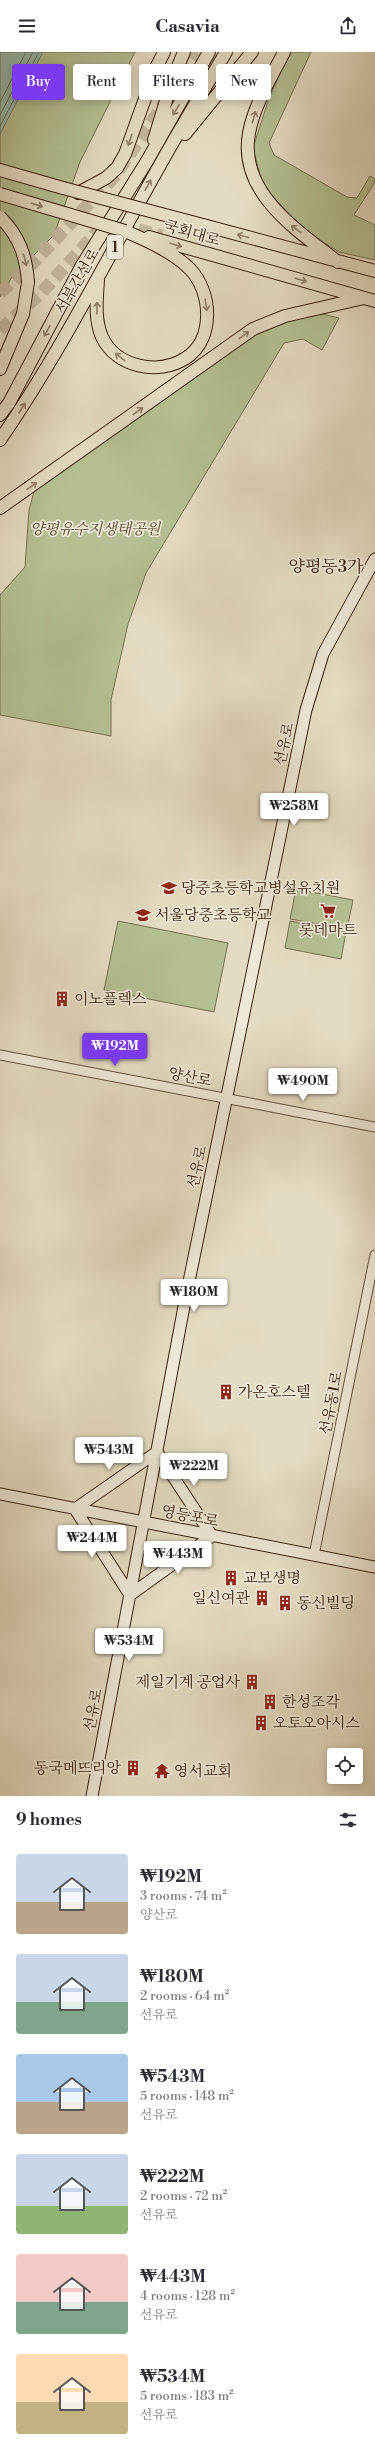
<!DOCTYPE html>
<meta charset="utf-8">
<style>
:root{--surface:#fff;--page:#f2f2f3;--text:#2b2b33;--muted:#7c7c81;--accent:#7c3aed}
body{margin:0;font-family:"Libre Bodoni","Noto Serif KR",serif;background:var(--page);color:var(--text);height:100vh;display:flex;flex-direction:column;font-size:15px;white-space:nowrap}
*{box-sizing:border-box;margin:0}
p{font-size:13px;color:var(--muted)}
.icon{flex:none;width:22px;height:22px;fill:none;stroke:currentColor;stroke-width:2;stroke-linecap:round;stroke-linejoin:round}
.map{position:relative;height:1744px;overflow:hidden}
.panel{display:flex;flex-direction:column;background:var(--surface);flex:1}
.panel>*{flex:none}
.hud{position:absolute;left:12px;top:12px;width:351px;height:36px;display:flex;gap:8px}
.controls{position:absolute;left:327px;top:1696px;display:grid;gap:8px}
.controls a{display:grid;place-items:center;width:36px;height:36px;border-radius:4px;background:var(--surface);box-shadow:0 2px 10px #0003;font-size:20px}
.price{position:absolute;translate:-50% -34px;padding:0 9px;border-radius:4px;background:#fff;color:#222;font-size:13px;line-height:26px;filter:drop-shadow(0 1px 2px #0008)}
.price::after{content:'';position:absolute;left:50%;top:24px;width:12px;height:9px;margin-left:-6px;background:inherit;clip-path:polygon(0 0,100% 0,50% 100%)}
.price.current{background:var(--accent);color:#fff}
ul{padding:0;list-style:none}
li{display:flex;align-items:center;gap:12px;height:100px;padding:0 16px}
li span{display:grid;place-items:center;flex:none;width:112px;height:80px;border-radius:4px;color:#555}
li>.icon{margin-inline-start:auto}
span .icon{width:48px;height:48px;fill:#fffc;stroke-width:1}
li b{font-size:17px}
h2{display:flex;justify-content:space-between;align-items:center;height:48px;padding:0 16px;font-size:17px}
.chip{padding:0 14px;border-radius:4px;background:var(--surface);box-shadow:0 2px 10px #0003;font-size:14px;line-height:36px}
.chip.current{background:var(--accent);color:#fff}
header{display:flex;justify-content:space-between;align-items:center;height:52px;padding:0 16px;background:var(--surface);font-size:18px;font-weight:700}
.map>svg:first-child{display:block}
</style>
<header><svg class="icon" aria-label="menu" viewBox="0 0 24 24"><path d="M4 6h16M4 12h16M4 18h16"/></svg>Casavia<svg class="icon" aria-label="share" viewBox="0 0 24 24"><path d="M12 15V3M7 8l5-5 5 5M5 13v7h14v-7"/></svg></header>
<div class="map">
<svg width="375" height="1744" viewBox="0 0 375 1744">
<rect width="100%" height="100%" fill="#e4dcc2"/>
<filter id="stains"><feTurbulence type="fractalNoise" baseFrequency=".005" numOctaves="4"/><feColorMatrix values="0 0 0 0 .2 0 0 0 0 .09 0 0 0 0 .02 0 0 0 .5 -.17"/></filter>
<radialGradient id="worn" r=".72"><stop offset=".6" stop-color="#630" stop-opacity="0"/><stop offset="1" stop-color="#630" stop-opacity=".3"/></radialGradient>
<path fill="#b4c093" stroke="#767050" d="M 0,0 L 135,0 L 80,110 L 54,183 L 12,225 L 0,245 Z
M 290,0 L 311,0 L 269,91 L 274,103 L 347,145 L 357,146 L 370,124 L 375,127 L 375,130 L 354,163 L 375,173 L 375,208 L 339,200 L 304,178 L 263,134 L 253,96 L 269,46 Z
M 318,261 L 339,266 L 322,298 L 303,287 L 284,291 L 146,521 L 128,572 L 111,648 L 111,684 L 0,663 L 0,543 L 25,515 L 29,458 L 35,436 L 251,282 L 282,270 Z
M 296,837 L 353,848 L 347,877 L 290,867 Z
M 118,869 L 228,891 L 214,960 L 104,938 Z
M 290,869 L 346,880 L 341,907 L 285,896 Z"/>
<path fill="#95bcb0" stroke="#707e6e" d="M 0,0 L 43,0 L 0,82 Z"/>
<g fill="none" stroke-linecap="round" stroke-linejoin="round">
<path stroke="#676e5e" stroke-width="1" d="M 0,50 L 26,0
M 0,63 L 33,0
M 0,74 L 39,0"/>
<path stroke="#c2b79e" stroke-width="13" stroke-dasharray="13 6" stroke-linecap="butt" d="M 159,98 L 217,0
M 120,173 L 162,184
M 0,241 L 32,212 L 114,125 L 187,18 L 197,0
M 0,278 L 42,240 L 105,171"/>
<defs>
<path id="tertiary" d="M 0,1003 L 375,1075
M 314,1503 L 375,1203"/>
<path id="secondary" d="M 157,1400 L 212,1484 L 130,1543 L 75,1457 Z
M 0,1442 L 375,1515
M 92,1744 L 185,1249 L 306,658 L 323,602 L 375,507"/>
<path id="primary" d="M 284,0 C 271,26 254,53 249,81 C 238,141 298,179 338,210
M 185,82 L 252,0
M 154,88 L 172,29 L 184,0
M 0,118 L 63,136
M 78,141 L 106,126 L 117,116 L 125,102 L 156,16 L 164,0
M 203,173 L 375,219
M 149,185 L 375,249
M 98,228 C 97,246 94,267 102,285 C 116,315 158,324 186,306 C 215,287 212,240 190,217 C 173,200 146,188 125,179
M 0,317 L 23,262 L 28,230
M 0,363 L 9,351 L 81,215 L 147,109 L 209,0
M 0,388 C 60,301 108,205 160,113 C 181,75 204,38 226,0
M 0,456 L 253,277 L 285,264 L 364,246"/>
</defs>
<use href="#tertiary" stroke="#64503a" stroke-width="11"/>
<use href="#secondary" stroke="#39210c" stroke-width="13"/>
<use href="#primary" stroke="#39210c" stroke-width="14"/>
<use href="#tertiary" stroke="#ede8d7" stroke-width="9"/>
<use href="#secondary" stroke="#ede8d7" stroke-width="11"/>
<use href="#primary" stroke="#e4dcc2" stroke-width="12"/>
<defs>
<path id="primary-bridge" d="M 63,136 L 203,173
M 0,142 L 125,179
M 0,165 C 19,184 26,203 28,230"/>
</defs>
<use href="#primary-bridge" stroke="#39210c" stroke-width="14" stroke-linecap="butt"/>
<use href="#primary-bridge" stroke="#e4dcc2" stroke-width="12"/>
</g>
<defs><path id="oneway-shaft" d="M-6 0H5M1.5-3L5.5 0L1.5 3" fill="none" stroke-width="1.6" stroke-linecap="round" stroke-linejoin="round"/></defs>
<g stroke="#8e7e67">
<use href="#oneway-shaft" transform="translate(176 58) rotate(120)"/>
<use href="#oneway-shaft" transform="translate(254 65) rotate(-74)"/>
<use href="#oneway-shaft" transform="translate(130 88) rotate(109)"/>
<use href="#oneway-shaft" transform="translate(148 133) rotate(-61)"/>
<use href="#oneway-shaft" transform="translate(37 153) rotate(16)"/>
<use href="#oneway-shaft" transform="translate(296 177) rotate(-143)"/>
<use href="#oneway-shaft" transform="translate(243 184) rotate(-165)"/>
<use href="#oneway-shaft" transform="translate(176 193) rotate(16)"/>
<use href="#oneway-shaft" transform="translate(25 208) rotate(76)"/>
<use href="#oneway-shaft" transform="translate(301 228) rotate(16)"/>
<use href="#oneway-shaft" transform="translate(206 253) rotate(81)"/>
<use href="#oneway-shaft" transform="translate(97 256) rotate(-89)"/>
<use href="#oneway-shaft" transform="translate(47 279) rotate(118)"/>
<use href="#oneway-shaft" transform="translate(244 283) rotate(-36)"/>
<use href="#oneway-shaft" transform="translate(120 305) rotate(-142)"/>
<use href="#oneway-shaft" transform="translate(22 356) rotate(-59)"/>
<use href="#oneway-shaft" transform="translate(138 359) rotate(-36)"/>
<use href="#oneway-shaft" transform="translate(32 434) rotate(-35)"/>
</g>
<defs>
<symbol id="school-bare" viewBox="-9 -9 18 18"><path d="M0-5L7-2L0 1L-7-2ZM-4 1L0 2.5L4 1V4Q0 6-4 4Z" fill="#8f2418" stroke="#ede8d7" stroke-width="2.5" paint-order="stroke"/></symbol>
<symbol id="supermarket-bare" viewBox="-9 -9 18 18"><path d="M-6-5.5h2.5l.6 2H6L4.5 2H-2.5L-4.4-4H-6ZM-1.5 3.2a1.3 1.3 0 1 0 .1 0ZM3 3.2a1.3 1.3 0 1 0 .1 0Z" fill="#8f2418" stroke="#ede8d7" stroke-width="2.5" paint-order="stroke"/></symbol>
<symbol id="building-bare" viewBox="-9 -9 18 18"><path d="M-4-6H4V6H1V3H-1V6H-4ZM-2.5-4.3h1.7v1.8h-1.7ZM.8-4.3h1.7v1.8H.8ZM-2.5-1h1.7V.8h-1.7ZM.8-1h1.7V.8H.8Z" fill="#8f2418" stroke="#ede8d7" stroke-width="2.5" paint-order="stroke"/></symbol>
<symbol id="temple-bare" viewBox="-9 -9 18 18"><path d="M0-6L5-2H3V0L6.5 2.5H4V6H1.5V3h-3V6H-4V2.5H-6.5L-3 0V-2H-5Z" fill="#8f2418" stroke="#ede8d7" stroke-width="2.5" paint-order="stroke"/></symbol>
</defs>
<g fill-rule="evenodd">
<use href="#school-bare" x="158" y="825" width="22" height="22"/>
<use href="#supermarket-bare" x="317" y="848" width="22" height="22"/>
<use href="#school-bare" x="132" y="852" width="22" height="22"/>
<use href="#building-bare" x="51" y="936" width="22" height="22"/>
<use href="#building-bare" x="215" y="1329" width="22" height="22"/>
<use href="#building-bare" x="220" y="1515" width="22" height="22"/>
<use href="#building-bare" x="251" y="1535" width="22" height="22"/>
<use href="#building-bare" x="274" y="1540" width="22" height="22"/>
<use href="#building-bare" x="241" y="1619" width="22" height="22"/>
<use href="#building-bare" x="259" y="1639" width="22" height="22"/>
<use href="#building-bare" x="250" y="1660" width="22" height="22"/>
<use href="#building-bare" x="122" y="1705" width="22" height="22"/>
<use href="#temple-bare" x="151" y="1708" width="22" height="22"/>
</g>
<g text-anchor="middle" stroke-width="3.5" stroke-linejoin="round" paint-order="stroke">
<rect fill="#ede8d7" stroke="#6f5d49" stroke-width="1" x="107" y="183" width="16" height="24" rx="3"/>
<g font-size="14" font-weight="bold" fill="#39210c">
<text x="115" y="200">1</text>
</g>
<g font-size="15" fill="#39210c" stroke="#ede8d7">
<text transform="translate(192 181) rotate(16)" y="5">국회대로</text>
<text transform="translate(77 229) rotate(-60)" y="5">서부간선로</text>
<text transform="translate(284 692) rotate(-78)" y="5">선유로</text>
<text transform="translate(190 1025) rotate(11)" y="5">양산로</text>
<text transform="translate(197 1115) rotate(-78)" y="5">선유로</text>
<text transform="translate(331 1351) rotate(-79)" y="5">선유동1로</text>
<text transform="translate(190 1464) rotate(11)" y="5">영등포로</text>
<text transform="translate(93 1658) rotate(-79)" y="5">선유로</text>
</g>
<g font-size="15" font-style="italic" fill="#58492e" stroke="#ede8d7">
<text x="95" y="482">양평유수지생태공원</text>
</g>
<g font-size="15" fill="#39210c" stroke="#ede8d7" text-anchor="start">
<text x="181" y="841">당중초등학교병설유치원</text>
<text x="155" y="868">서울당중초등학교</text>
<text x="328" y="883" text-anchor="middle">롯데마트</text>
<text x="74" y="952">이노플렉스</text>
<text x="238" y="1345">가온호스텔</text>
<text x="243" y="1531">교보생명</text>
<text x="250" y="1551" text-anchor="end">일신여관</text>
<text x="297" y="1556">동신빌딩</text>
<text x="240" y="1635" text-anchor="end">제일기계 공업사</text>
<text x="282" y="1655">한성조각</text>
<text x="273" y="1676">오토오아시스</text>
<text x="121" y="1721" text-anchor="end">동국메뜨리앙</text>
<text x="174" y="1724">영서교회</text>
</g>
<g font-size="17" fill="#39210c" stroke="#ede8d7">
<text x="326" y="520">양평동3가</text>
</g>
</g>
<rect width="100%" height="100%" filter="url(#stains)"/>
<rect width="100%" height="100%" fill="url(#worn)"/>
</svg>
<div class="controls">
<a><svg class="icon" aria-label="locate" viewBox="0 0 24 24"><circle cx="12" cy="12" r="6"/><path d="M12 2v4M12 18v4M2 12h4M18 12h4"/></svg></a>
</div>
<b class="price" style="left:294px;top:775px">₩258M</b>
<b class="price current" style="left:115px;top:1015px">₩192M</b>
<b class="price" style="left:303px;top:1050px">₩490M</b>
<b class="price" style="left:194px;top:1261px">₩180M</b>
<b class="price" style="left:109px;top:1419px">₩543M</b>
<b class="price" style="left:194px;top:1435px">₩222M</b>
<b class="price" style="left:92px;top:1507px">₩244M</b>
<b class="price" style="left:178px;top:1523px">₩443M</b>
<b class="price" style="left:129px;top:1610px">₩534M</b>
<div class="hud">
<a class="chip current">Buy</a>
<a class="chip">Rent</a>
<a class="chip">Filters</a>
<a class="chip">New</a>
</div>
</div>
<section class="panel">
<h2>9 homes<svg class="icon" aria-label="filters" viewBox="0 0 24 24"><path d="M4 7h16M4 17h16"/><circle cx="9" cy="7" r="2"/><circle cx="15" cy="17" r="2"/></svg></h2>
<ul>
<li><span style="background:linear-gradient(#c9d6e8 60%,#b9a48a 0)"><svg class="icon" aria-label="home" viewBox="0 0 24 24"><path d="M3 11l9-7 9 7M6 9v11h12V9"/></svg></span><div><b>₩192M</b><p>3 rooms · 74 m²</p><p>양산로</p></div></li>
<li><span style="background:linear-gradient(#c9d6e8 60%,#7fa58c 0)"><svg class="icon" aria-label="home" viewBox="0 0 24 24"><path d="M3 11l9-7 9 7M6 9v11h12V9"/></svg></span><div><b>₩180M</b><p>2 rooms · 64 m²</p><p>선유로</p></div></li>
<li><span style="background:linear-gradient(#a9c7e8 60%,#b9a48a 0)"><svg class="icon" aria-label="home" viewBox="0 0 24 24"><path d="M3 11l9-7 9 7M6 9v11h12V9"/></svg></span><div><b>₩543M</b><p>5 rooms · 148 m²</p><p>선유로</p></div></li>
<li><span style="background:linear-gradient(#c9d6e8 65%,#8fb573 0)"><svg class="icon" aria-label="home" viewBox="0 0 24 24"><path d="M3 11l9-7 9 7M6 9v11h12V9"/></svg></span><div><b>₩222M</b><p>2 rooms · 72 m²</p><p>선유로</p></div></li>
<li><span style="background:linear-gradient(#f6c9c9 60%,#7fa58c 0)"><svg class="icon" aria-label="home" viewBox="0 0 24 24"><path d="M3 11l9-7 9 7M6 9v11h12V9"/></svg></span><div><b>₩443M</b><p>4 rooms · 128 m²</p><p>선유로</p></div></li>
<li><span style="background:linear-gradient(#ffd9b3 60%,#c2b280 0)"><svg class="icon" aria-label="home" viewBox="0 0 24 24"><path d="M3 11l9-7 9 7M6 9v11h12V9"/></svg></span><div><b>₩534M</b><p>5 rooms · 183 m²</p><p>선유로</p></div></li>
</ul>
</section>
